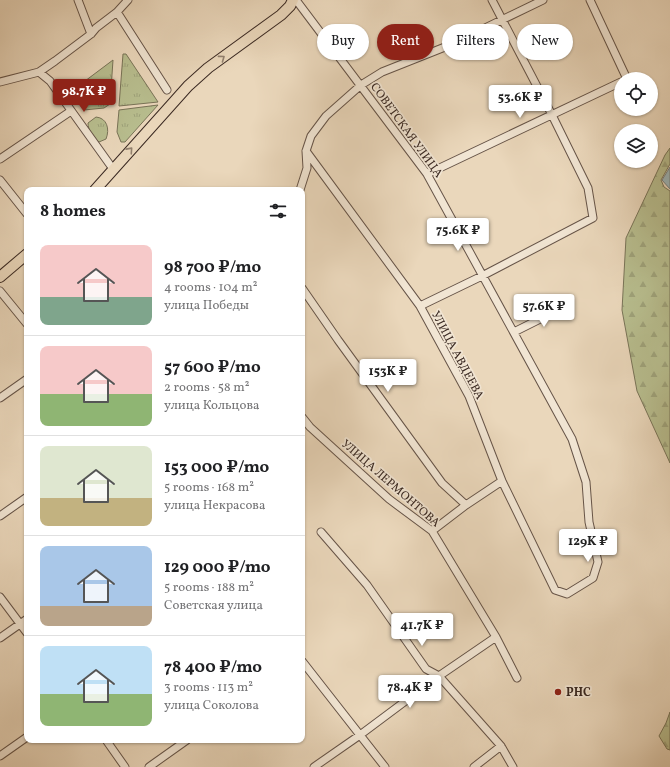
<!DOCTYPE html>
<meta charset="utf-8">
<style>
:root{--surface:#fff;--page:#f6f6f6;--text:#202124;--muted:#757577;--line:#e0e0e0;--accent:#8f2418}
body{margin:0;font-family:Vollkorn,serif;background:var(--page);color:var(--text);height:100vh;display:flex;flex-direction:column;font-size:15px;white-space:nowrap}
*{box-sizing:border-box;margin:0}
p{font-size:13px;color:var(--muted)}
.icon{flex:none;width:22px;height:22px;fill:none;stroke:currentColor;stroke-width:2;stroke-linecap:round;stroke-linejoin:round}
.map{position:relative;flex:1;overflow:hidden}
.panel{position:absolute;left:24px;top:187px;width:281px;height:556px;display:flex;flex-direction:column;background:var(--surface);border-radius:8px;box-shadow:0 1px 3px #0004}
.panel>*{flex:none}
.guide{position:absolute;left:317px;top:24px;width:293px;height:36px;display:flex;gap:8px}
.tools{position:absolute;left:614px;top:72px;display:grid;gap:8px}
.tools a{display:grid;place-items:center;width:44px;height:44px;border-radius:50%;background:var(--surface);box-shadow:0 1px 3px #0004;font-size:20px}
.price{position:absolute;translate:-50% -34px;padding:0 9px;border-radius:4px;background:#fff;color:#222;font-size:13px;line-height:26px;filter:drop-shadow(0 1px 2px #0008)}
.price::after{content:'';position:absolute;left:50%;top:24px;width:12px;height:9px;margin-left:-6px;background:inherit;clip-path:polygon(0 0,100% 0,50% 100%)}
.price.current{background:var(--accent);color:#fff}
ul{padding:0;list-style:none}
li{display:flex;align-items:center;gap:12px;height:100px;padding:0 16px}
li+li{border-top:1px solid var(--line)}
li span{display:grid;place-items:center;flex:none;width:112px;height:80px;border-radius:8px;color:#555}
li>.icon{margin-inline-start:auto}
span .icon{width:48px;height:48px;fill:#fffc;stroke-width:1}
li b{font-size:17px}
h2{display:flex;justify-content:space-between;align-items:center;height:48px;padding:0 16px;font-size:17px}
.pill{padding:0 14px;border-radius:18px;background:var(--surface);box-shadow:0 1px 3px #0004;font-size:14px;line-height:36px}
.pill.current{background:var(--accent);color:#fff}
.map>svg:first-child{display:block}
</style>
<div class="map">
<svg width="670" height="767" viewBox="0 0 670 767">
<defs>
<pattern id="grass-tufts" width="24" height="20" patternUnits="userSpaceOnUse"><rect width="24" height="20" fill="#b8be8f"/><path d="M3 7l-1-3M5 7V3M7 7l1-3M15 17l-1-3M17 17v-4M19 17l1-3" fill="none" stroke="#9fa37b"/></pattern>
<pattern id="forest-firs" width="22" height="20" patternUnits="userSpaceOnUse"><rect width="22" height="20" fill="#b8be8f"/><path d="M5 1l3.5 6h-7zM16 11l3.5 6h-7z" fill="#9fa37b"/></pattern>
</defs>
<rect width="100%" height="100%" fill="#ead7bb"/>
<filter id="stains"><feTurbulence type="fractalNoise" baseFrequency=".005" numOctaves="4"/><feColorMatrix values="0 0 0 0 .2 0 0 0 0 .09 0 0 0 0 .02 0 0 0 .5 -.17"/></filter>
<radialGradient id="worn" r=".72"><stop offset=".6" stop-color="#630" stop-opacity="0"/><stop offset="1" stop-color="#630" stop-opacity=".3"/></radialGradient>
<path fill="url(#grass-tufts)" stroke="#797458" d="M 123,54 L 126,54 L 158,102 L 119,106 Z
M 113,60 L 110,104 L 104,108 L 84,110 L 71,94 L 73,90 Z
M 158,105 L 125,142 L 121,142 L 117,132 L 119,110 Z
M 96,117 C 107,118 110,129 106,139 L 99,142 C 93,138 88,130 88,123 Z"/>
<path fill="url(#forest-firs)" stroke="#797458" d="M 670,148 L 670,164 L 661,180 L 664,187 L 670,191 L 670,463 L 637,391 L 622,310 L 626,238 L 665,155 Z
M 670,712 L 670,750 L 667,749 L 659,736 L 666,723 Z"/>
<path fill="#9db7bc" stroke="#757e7e" d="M 670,167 L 670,189 L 662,180 Z"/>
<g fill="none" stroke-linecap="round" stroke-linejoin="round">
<defs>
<path id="street" d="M 78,0 L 91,34
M 296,0 L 427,174 L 572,439 L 586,482 L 589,522 L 598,562 L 593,578 L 567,594 L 555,590 L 502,481 L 469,396 L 420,306 L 306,151
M 590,0 L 627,79
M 117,12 L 167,90
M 39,72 L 50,81 L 113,169
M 0,82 L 39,72 L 55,61 L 91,34 L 96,28 L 117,12 L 128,0
M 0,159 L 71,111
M 427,174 L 621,82
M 0,180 L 27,214
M 300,190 L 307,168 L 306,151 L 311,136 L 326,116 L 361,85 L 382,72 L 450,45 L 543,0
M 302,288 L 338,340 L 442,483 L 466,505
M 0,291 L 27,324
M 420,306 L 482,276 L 593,218 L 588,188 L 552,115 L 492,0
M 514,332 L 566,306
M 0,398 L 27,379
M 302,417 L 310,427 L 389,499 L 432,531 L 496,637 L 517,678
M 0,516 L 27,497
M 432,531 L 466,505 L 502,481
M 321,532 L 367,585 L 426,669 L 439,676 L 501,746 L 513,767
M 0,597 L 27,633
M 0,638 L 27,619
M 302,661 L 385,767
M 106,740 L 125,767
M 0,756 L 27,737
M 149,767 L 187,740
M 314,767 L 360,735 L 439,676 L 496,637
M 474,767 L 501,746"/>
<path id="primary" d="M 95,190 L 188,86 L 208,68 L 281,15 L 290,6 L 293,0
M 0,277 L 27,254"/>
</defs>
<use href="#street" stroke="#665448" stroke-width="9"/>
<use href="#primary" stroke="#3a2922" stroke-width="12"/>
<use href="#street" stroke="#f1e5d3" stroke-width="7"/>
<use href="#primary" stroke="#ead7bb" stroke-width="10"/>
</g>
<defs><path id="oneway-chevron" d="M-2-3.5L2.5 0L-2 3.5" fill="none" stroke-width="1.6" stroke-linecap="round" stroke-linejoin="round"/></defs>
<g stroke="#92806e">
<use href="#oneway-chevron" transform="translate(222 58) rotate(-36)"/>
<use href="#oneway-chevron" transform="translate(130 150) rotate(-48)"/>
</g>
<circle fill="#8f2418" stroke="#f1e5d3" stroke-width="1.5" cx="558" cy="692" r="4"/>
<g text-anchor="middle" stroke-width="3.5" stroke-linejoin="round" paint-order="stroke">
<g font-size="12" fill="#3a2922" stroke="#f1e5d3">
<text transform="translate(407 130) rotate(54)" y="4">СОВЕТСКАЯ УЛИЦА</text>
<text transform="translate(458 355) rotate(62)" y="4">УЛИЦА АВДЕЕВА</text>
<text transform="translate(391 483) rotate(41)" y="4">УЛИЦА ЛЕРМОНТОВА</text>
</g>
<g font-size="12" font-weight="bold" fill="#3a2922" stroke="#f1e5d3" text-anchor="start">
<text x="566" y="696">РНС</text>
</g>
</g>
<rect width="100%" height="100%" filter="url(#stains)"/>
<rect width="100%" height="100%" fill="url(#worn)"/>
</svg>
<div class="tools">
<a><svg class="icon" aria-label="locate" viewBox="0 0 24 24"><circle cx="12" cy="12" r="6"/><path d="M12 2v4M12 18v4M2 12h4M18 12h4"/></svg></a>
<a><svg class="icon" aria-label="layers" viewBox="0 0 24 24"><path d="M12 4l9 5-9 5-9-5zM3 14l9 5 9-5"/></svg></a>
</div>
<b class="price current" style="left:84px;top:113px">98.7K ₽</b>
<b class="price" style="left:520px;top:119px">53.6K ₽</b>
<b class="price" style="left:458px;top:252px">75.6K ₽</b>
<b class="price" style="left:544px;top:328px">57.6K ₽</b>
<b class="price" style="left:388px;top:393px">153K ₽</b>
<b class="price" style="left:588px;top:563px">129K ₽</b>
<b class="price" style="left:422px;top:647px">41.7K ₽</b>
<b class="price" style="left:410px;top:709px">78.4K ₽</b>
<div class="guide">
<a class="pill">Buy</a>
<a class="pill current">Rent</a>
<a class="pill">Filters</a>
<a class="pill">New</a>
</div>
<section class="panel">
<h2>8 homes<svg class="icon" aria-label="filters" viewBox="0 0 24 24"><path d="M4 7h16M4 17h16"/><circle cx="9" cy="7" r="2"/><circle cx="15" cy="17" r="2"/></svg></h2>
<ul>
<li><span style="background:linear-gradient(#f6c9c9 65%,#7fa58c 0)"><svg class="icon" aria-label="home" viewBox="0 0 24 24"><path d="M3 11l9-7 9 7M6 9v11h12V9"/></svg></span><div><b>98 700 ₽/mo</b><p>4 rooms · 104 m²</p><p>улица Победы</p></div></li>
<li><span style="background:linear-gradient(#f6c9c9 60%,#8fb573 0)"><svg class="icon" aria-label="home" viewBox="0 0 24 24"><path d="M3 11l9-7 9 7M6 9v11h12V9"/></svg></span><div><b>57 600 ₽/mo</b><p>2 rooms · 58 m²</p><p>улица Кольцова</p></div></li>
<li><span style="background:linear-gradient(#dfe7d0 65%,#c2b280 0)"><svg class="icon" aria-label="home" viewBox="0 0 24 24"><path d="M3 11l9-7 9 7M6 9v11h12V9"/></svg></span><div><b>153 000 ₽/mo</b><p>5 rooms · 168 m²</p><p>улица Некрасова</p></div></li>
<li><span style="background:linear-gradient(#a9c7e8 75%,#b9a48a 0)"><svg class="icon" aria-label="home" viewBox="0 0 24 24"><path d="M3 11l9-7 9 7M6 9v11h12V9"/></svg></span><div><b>129 000 ₽/mo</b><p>5 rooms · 188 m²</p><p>Советская улица</p></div></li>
<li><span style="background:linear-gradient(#bfe0f5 60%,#8fb573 0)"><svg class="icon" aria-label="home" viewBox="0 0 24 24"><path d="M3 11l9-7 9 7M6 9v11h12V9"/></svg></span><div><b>78 400 ₽/mo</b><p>3 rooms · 113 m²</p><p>улица Соколова</p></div></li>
</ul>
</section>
</div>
